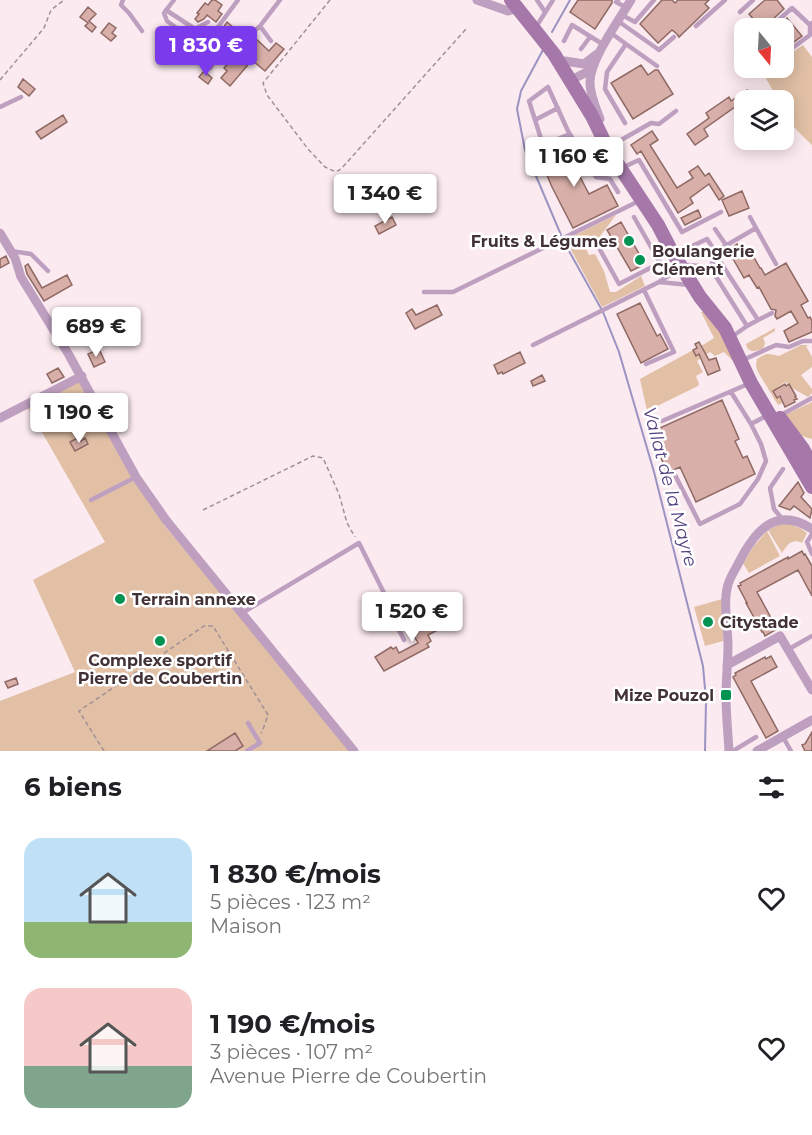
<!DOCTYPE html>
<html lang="fr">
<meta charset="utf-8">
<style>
:root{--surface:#fff;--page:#f6f6f6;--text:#202124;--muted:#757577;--accent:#7c3aed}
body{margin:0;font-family:Montserrat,sans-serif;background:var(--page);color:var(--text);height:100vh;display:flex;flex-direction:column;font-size:22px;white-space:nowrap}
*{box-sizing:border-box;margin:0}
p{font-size:20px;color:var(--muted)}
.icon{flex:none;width:33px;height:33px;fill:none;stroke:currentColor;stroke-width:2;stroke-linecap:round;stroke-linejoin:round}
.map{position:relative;height:751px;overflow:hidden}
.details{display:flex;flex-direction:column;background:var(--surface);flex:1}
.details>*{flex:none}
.needle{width:39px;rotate:162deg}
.fabs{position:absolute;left:734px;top:18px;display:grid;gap:12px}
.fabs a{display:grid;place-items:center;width:60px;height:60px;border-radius:12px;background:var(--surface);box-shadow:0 3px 15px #0003;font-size:30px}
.price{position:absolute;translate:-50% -51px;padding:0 14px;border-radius:6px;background:#fff;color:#222;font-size:20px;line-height:39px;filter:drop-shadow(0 2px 3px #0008)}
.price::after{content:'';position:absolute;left:50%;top:36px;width:18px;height:14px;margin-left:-9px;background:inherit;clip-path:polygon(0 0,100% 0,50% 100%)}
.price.selected{background:var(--accent);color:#fff}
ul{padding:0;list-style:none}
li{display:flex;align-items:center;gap:18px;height:150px;padding:0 24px}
li span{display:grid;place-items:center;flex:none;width:168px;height:120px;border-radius:18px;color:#555}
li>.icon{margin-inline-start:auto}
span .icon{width:72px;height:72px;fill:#fffc;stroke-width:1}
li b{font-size:26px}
h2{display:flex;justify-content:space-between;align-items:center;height:72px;padding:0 24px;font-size:26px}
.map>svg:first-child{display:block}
</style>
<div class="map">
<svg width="812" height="751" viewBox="0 0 812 751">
<rect width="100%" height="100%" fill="#fbeaef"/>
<path fill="#e1c0a6" d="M 803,45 L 812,57 L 812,145 C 799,132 783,120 783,100 L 778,100 L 760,68 L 783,68 L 783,59 Z
M 616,215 L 598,239 L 587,239 L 584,245 L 589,255 L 595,254 L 604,271 L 610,292 L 616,292 L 641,276 L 645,286 L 602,307 L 569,246 L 575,243 L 573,236 Z
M 707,311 L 737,358 L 733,361 L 724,352 L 715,356 L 710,352 L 697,361 L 703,372 L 696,376 L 699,384 L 698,386 L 647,411 L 640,379 L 693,350 L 696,356 L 704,352 L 701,346 L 714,338 L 701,312 Z
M 775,328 L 775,331 L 763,338 L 765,343 L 763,349 C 756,351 748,354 746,344 Z
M 801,345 L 809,345 L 806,346 L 812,357 L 812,367 L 801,375 L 812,389 L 812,393 L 808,397 L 792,388 L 789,384 L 785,382 L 773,391 L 777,397 L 780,396 L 783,403 L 778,405 L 758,372 L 756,366 L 757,359 C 767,353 767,353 779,356 Z
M 79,381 L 144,494 L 165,526 L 351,751 L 0,751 L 0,701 L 75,672 L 33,580 L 105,542 L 28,408 Z
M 812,402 L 812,439 C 798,437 791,426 783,416 Z
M 785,522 L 800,528 L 807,533 L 802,543 C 792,538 787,545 782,553 L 768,530 Z
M 767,531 L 780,556 L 749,573 L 743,563 L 754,546 Z
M 722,599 L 723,641 L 705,646 L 694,607 Z"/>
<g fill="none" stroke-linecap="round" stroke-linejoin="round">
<path stroke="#9b93c2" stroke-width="2" d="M 552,32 L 570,0
M 544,48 L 521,91 L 517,109 L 525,150 L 561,235
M 564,242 L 603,312 L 619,352 L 654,472 L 703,666 L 706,700 L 705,751"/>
</g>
<path fill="#d9afa9" stroke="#8f6964" stroke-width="1.5" d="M 212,0 L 215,0 L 222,5 L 218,11 L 222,14 L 216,22 L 207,15 L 204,19 L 198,22 L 195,19 L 199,14 L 197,13 L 205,3 L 208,5 Z
M 578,0 L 612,0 L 612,3 L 595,29 L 570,12 Z
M 662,0 L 672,0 L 675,3 L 678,0 L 709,0 L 705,4 L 709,8 L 679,37 L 677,34 L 672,30 L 658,43 L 640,24 Z
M 765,0 L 777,0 L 784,9 L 771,21 L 770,24 L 771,27 L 777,28 L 787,18 L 802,36 L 783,50 L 783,28 L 761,28 L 749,14 Z
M 88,7 L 96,14 L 89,21 L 96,27 L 92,32 L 85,26 L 88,23 L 80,17 Z
M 227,22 L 233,27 L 227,34 L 236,41 L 232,46 L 234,51 L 239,50 L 254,37 L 269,51 L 276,43 L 284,49 L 265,71 L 252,60 L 230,86 L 221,78 L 227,71 L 224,68 L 237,54 L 224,42 L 217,49 L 209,41 L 216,38 Z
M 109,23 L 116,28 L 112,33 L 116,36 L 111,41 L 101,33 Z
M 641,65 L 648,75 L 655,70 L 658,70 L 673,94 L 633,119 L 611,83 Z
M 204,71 L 212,78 L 208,84 L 199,77 Z
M 23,79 L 35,89 L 29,96 L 18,87 Z
M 747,90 L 751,96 L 744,100 L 744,119 L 735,107 L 704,129 L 708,136 L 695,145 L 687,134 L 709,118 L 706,113 L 729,97 L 731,101 Z
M 63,115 L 67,122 L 41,139 L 36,132 Z
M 652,131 L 658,140 L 650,145 L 677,188 L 693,178 L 689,172 L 698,166 L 705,176 L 709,173 L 724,196 L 719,200 L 709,184 L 690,198 L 693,203 L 678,213 L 641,151 L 637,154 L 631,145 Z
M 562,142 L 589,194 L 607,185 L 618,206 L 573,228 L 552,187 L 538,154 Z
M 742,191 L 749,208 L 729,216 L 722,200 Z
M 698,210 L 701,217 L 685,225 L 681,218 Z
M 392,217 L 396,225 L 379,234 L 375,226 Z
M 621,222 L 642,259 L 641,266 L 631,271 L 607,230 Z
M 737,244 L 746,258 L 752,254 L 760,268 L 761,268 L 765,275 L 786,263 L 808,301 L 801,305 L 808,318 L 810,317 L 812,321 L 812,332 L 789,342 L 784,331 L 798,323 L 791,311 L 777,319 L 775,316 L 776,310 L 771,309 L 759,287 L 757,288 L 749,275 L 744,278 L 728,250 Z
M 6,256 L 9,263 L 0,268 L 0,259 Z
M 28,264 L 42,288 L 67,275 L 72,285 L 44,301 L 27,274 L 25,266 Z
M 640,303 L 657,336 L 660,334 L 668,349 L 641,363 L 617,314 Z
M 437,305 L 442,315 L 415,329 L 406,313 L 412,309 L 416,315 Z
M 76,311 L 84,326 L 73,332 L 66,320 L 72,317 L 70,314 Z
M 699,342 L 709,360 L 716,358 L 720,370 L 708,375 L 699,354 L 696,356 L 693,350 L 697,348 L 695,344 Z
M 99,349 L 105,362 L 94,367 L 88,354 Z
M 520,352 L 525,363 L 503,374 L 502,372 L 498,374 L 494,365 Z
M 58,368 L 64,377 L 52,383 L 47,374 Z
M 542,375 L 545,381 L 533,386 L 531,381 Z
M 785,384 L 786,386 L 789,384 L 796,396 L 795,397 L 797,399 L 794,400 L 795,402 L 785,407 L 780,396 L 777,398 L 773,391 Z
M 722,400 L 739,439 L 735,441 L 743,458 L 747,456 L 755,474 L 696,502 L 680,467 L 667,473 L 660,455 L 664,454 L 653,431 Z
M 79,437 L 81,441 L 85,438 L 88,444 L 75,451 L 70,442 Z
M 798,482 L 804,493 L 801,497 L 812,509 L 810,518 L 794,506 L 790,510 L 779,506 Z
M 802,551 L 804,555 L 805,554 L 812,566 L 812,596 L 798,570 L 757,592 L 777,629 L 765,636 L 763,632 L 762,632 L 746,603 L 747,603 L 738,586 L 741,585 L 740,583 L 788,557 L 788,559 Z
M 444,615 L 449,624 L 428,635 L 431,641 L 427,644 L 429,647 L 384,671 L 375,657 L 391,647 L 393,649 L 396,647 L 399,653 L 418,643 L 407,623 L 414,620 L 418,628 Z
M 771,656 L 777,667 L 751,681 L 778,731 L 766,738 L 733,677 L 736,675 L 735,673 L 765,657 L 766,659 Z
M 16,678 L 18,684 L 8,688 L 5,682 Z
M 812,732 L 812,751 L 805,751 L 802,745 L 805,744 Z
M 235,733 L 243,746 L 235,751 L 207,751 Z"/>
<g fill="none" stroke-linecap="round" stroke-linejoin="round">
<path stroke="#a19095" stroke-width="1.5" stroke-dasharray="4.5 3" stroke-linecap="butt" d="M 330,0 L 263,83 L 267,95 L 308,149 L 325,167 L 336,172 L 341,169 L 466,29
M 0,80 L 44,28 L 51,10 L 64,0
M 203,510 L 313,456 L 323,458 L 339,494 L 347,523 L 355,537
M 104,751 L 79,711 L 204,626 L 213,626 L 268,715 L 262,732 L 261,733"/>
<path stroke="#be9fc0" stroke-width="4.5" d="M 123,0 L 121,5 L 129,13 L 142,31
M 174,0 L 164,13 L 167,21 L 208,51 L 216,58 L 210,68
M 537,0 L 545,12
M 618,0 L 616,2 L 627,8
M 166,10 L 195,29 L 208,22
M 740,12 L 753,0
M 622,15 L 635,22 L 654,0
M 618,21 L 659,50 L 674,37
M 774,24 L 792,8 L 810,25 L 812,23
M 696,26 L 725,0
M 536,27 L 553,0
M 611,33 L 626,44 L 607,72 L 605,89 L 625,123
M 212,35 L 238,0
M 271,41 L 260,26 L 280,0
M 564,41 L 572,25 L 604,45
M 626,44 L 657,66
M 236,47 L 260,26
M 581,49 L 590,37
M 787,52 L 810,35 L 810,25
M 0,107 L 21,97
M 535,120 L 558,108
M 570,134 L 543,145 L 529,101 L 548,87 L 568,131 L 585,158 L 614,144 L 651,123 L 659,124 L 676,111
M 585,158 L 596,177 L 610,179 L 618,192
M 626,166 L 639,160 L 682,232 L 721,212
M 634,217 L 663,268 L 672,273
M 750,217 L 756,228
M 715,229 L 726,245
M 598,246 L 619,284 L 660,263
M 712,247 L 698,254 L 692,246 L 707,239 L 718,256
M 11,251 L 31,254 L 48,271
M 710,267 L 720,249 L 756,228 L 776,264
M 710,267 L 721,263 L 758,320 L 747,326
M 659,282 L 689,285
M 644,290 L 674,352 L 646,364
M 424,292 L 453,292 L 639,201
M 758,320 L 772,313
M 533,345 L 659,282 L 681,268 L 689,265 L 710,267 L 747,326 L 733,336
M 745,359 L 776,345 L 789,347 L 803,341 L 812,341
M 731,392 L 751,424 L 768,415
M 781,415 L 812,398
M 662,421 L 748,384
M 675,475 L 700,524 L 740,504 L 758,479 L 766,461 L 761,444 L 751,424
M 91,500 L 136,477
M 783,520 L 774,509 L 770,488 L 783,469
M 812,534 L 807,542 L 812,554
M 242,613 L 359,543 L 397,619 L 397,626 L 404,640
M 727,630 L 746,621
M 789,649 L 812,636
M 783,737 L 791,751
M 247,751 L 260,743 L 248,723
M 733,751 L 756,737"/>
<path stroke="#be9fc0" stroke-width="9" d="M 477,0 L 508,11 L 515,9 L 519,6
M 565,61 L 584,64 L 597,54
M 569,81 L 591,70
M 600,119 C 596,108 590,95 590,83 C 589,61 619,20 631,0
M 0,233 L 15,258 L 21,277 L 69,355 L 136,477 L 166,520 L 354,751
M 0,418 L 82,376
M 727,665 L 780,636 L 812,690
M 729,751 C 728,733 726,714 726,696 C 726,679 728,662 728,645 C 728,627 723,607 727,589 C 728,580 734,572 738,564 C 754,532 775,505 812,529
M 757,751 L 812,720"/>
<path stroke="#a578a9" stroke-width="14" d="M 511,0 L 554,54 L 592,116 L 607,147 L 619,166 L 658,225 L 671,250 L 700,297 L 725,328 L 751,383 L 812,487
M 780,418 L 803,449 L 812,466"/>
</g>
<g fill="#029353" stroke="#fff" stroke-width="2">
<circle cx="629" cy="241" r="6"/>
<circle cx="640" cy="260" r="6"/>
<circle cx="120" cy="599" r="6"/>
<circle cx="708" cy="622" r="6"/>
<circle cx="160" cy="641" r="6"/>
<rect x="720" y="689" width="12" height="12" rx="3"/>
</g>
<g text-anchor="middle" stroke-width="5" stroke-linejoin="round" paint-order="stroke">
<g font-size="16" font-weight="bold" fill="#423237" stroke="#fff" text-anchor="start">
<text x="617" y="247" text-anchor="end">Fruits &amp; Légumes</text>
<text x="652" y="257">Boulangerie<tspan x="652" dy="18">Clément</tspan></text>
<text x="132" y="605">Terrain annexe</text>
<text x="720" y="628">Citystade</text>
<text x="160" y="666" text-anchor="middle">Complexe sportif<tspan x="160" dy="18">Pierre de Coubertin</tspan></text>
<text x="714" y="701" text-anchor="end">Mize Pouzol</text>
</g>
<g font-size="18" font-style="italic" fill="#50417e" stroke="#fff">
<text transform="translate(670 487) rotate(75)" y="6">Vallat de la Mayre</text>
</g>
</g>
</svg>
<div class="fabs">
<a><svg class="needle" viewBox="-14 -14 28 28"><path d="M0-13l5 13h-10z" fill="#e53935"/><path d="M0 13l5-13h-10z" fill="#757577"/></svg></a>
<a><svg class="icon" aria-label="layers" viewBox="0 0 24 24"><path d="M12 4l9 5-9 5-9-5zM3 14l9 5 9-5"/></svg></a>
</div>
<b class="price selected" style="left:206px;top:77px">1 830 €</b>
<b class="price" style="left:574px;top:188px">1 160 €</b>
<b class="price" style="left:385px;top:225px">1 340 €</b>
<b class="price" style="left:96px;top:358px">689 €</b>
<b class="price" style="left:79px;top:444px">1 190 €</b>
<b class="price" style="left:412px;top:643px">1 520 €</b>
</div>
<section class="details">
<h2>6 biens<svg class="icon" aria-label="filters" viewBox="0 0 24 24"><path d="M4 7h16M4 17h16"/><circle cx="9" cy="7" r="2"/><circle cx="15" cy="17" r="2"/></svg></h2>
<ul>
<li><span style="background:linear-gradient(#bfe0f5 70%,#8fb573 0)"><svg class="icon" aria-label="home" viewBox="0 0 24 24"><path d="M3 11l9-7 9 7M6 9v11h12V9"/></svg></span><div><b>1 830 €/mois</b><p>5 pièces · 123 m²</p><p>Maison</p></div><svg class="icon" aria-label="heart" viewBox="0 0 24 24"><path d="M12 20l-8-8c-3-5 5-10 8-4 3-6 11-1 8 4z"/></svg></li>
<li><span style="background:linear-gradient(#f6c9c9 65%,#7fa58c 0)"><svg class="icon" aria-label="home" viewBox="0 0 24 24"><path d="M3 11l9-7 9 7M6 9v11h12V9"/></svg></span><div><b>1 190 €/mois</b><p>3 pièces · 107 m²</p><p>Avenue Pierre de Coubertin</p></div><svg class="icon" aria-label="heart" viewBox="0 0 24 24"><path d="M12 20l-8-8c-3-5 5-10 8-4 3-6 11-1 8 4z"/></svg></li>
</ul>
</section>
